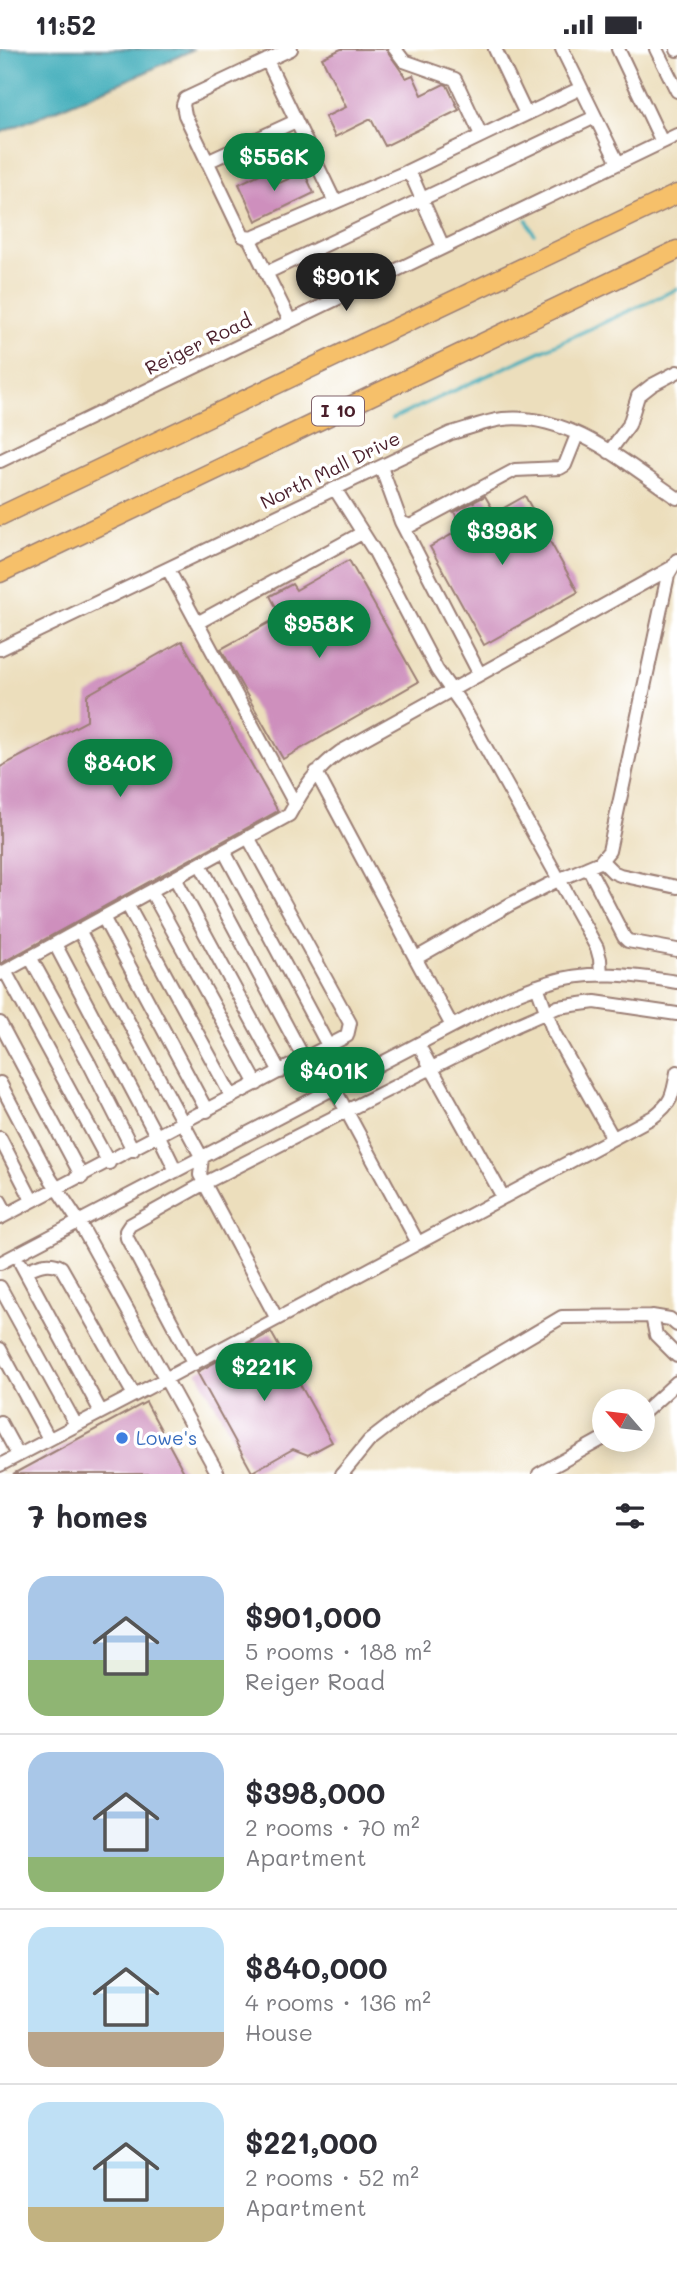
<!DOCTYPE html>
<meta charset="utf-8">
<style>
:root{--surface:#fff;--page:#f2f2f3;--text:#2b2b33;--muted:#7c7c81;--line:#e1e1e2;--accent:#0b8043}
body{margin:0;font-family:Mali,sans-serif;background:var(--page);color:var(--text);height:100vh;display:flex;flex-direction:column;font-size:26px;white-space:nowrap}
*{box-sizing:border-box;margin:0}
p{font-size:23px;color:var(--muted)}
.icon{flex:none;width:38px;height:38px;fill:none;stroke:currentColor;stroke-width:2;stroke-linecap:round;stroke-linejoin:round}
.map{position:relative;height:1425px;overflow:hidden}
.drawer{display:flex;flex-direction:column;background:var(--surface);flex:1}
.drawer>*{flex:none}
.needle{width:46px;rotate:298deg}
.tools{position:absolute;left:592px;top:1340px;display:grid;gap:14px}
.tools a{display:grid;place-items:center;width:63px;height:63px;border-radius:50%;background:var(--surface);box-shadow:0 4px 18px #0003;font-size:35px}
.price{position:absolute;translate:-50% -60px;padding:0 16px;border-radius:24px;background:var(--accent);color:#fff;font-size:23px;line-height:46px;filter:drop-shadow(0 2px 4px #0008)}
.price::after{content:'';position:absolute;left:50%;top:42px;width:21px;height:16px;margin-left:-10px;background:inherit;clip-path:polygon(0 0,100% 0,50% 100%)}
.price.active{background:#222;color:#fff}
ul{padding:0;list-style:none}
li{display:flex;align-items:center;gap:21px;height:175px;padding:0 28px}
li+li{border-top:2px solid var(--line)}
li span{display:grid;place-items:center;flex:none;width:196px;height:140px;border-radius:21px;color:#555}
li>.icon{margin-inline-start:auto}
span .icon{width:84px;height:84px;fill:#fffc;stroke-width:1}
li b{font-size:30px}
h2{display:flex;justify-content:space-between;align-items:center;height:84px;padding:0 28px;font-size:30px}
.status{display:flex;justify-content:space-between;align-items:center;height:49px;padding:0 35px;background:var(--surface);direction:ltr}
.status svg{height:19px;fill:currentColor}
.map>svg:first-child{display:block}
</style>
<div class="status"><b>11:52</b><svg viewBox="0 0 49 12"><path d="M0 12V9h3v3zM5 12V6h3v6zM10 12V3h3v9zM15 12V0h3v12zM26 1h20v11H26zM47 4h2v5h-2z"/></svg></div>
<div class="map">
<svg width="677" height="1425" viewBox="0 0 677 1425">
<rect width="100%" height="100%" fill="#fff"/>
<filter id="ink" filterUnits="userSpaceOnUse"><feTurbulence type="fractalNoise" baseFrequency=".0143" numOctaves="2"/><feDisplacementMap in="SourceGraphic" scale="14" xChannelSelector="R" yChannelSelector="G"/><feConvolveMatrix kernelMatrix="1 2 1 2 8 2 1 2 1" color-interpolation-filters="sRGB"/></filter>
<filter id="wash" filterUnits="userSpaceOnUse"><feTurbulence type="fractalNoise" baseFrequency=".00686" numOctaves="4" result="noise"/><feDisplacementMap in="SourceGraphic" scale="28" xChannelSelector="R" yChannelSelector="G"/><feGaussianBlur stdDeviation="1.57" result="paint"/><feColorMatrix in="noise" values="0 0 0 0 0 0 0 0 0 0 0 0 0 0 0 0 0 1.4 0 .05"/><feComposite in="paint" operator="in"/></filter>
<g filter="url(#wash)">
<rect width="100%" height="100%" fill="#ecdebc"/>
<path fill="#3cacb9" stroke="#436672" stroke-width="2" d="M 0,0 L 194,0 L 146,23 L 0,84 Z"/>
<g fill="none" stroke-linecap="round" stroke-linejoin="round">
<path stroke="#3cacb9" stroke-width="3.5" d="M 527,171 L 534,185
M 392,370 L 677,240"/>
</g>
<g id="blocks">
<path fill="#ce8fbd" d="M 341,0 L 386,0 L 406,29 L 413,26 L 422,46 L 444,35 L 447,36 L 459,61 L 385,97 L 371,70 L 335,88 L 325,68 L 346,58 L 322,9 Z
M 270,120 L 277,135 L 304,123 L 314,144 L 256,172 L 239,135 Z
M 485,447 L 495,464 L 525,447 L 578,543 L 484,596 L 430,498 L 463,479 L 454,463 Z
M 349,511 L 418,633 L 283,710 L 221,600 L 281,567 L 270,547 L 292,535 L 296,541 Z
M 182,592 L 278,762 L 0,915 L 0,718 L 87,672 L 87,646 Z
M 271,1283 L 332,1393 L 308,1406 L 293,1400 L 252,1423 L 197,1323 Z
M 146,1353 L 185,1425 L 13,1425 Z"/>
</g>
</g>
<g filter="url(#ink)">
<use href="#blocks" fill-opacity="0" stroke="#9b7e74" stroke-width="2"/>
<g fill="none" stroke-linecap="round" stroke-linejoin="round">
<defs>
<path id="minor" d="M 291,0 L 185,50 L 183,56 L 185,66 L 243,187 L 249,189 L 254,188 L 406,123 L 413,130 L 443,198
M 395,0 L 404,12 L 455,30 L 481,86
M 495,0 L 526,65
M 562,0 L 618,114
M 618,0 L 662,93
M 656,0 L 677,42
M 677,0 L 677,1
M 267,11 L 335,153
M 207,113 L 296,72
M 406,123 L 581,39
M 249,189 L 290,272
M 266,224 L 595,68
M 609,403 L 629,376 L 638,347 L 652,336 L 677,323
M 0,412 L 677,86
M 381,418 L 401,473 L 410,477 L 515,421 L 560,419 L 565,416 L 577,386
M 335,440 L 375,503 L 437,621 L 462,656 L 597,899 L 600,910 L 601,926
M 401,473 L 479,624
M 168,520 L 295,755
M 197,574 L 362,484
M 0,600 L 451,384 C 467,380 486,372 503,370 C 568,363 627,415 677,449
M 316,723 L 418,914
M 224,802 L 347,1032
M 602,812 L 613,823 L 620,826 L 677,838
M 200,815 L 323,1045
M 588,818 L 624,888 L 628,892 L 677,901
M 175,829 L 280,1023
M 151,842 L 257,1035
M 127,855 L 232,1048
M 103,868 L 207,1062
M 79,881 L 202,1109 L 200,1126 L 277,1270
M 55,895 L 157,1088
M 30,908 L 90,1016 L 133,1101
M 5,922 L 109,1114
M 0,925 L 289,766 C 304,739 315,721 340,703 L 671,519
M 537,937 L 554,984 L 613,1089
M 0,974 L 82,1128
M 452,977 L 418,914 L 418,908 L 509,856 L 558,831 L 600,813 L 609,802 L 668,526 L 677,511
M 418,995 L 503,1148
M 0,1034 L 50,1129 L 79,1173 L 218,1425
M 334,1039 L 418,1194
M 159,1087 L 176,1122
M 0,1089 L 32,1151
M 0,1152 L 7,1165
M 0,1169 L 347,987 L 350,974 L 248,788
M 0,1214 L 506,949 C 519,944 533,938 547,934 C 589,920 634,926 677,933
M 21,1215 L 101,1363
M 25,1222 C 37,1217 48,1211 61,1218 L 134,1346
M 0,1238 L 76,1376
M 677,1276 L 670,1270 L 652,1267 L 656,1286 L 677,1307
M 0,1300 L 49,1390
M 194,1315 L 127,1189 L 126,1182 L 130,1176 L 205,1134 L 346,1062 L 517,976 L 558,958 L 595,953 L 677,965
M 642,1365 L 677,1333
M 0,1373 L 18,1406
M 0,1416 L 165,1330 L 653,1068 C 672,1054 673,1046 677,1023
M 342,1425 L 369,1392 L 425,1349 L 562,1268 L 652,1267
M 539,1425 L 604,1389"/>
<path id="highway" d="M 0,467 L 677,145
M 0,524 L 677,201"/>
</defs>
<use href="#minor" stroke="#9b7e74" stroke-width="16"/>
<use href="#highway" stroke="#9b7e74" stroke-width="21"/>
<use href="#minor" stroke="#fff" stroke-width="12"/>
<use href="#highway" stroke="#f6c06b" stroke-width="18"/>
</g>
</g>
<circle fill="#3f7fe0" stroke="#fff" stroke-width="2.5" cx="122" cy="1389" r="7"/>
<g text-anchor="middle" stroke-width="7" stroke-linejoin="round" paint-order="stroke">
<rect fill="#fff" stroke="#80626b" stroke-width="2" x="312" y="347.5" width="52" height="29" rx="5"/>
<g font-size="18" font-weight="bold" fill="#4a1f2b">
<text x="338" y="368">I 10</text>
</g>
<g font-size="19" fill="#4a1f2b" stroke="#fff">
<text transform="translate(198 295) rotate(-26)" y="7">Reiger Road</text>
<text transform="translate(330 421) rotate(-26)" y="7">North Mall Drive</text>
</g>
<g font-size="19" fill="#366cbe" stroke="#fff" text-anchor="start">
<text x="136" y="1396">Lowe's</text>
</g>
</g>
</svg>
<div class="tools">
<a><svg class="needle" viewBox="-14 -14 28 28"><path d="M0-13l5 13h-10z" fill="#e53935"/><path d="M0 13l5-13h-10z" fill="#7c7c81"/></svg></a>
</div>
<b class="price" style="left:274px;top:144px">$556K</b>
<b class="price active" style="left:346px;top:264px">$901K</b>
<b class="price" style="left:502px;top:518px">$398K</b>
<b class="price" style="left:319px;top:611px">$958K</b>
<b class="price" style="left:120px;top:750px">$840K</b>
<b class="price" style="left:334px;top:1058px">$401K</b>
<b class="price" style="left:264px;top:1354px">$221K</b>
</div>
<section class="drawer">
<h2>7 homes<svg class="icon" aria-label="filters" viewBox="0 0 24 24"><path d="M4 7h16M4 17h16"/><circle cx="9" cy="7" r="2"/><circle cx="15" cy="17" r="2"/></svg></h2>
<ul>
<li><span style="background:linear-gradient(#a9c7e8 60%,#8fb573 0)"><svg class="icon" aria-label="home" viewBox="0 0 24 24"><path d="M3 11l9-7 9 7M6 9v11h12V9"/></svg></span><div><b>$901,000</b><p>5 rooms · 188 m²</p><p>Reiger Road</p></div></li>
<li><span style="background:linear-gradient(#a9c7e8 75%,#8fb573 0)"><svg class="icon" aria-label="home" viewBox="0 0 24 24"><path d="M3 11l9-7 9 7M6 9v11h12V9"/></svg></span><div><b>$398,000</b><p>2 rooms · 70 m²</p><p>Apartment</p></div></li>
<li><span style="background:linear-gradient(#bfe0f5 75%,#b9a48a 0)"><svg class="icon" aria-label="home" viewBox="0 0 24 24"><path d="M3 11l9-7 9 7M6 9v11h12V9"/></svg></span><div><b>$840,000</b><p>4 rooms · 136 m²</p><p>House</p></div></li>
<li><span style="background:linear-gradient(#bfe0f5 75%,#c2b280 0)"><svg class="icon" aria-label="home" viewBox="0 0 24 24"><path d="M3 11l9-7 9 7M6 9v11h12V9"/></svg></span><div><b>$221,000</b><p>2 rooms · 52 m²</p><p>Apartment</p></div></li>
</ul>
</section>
